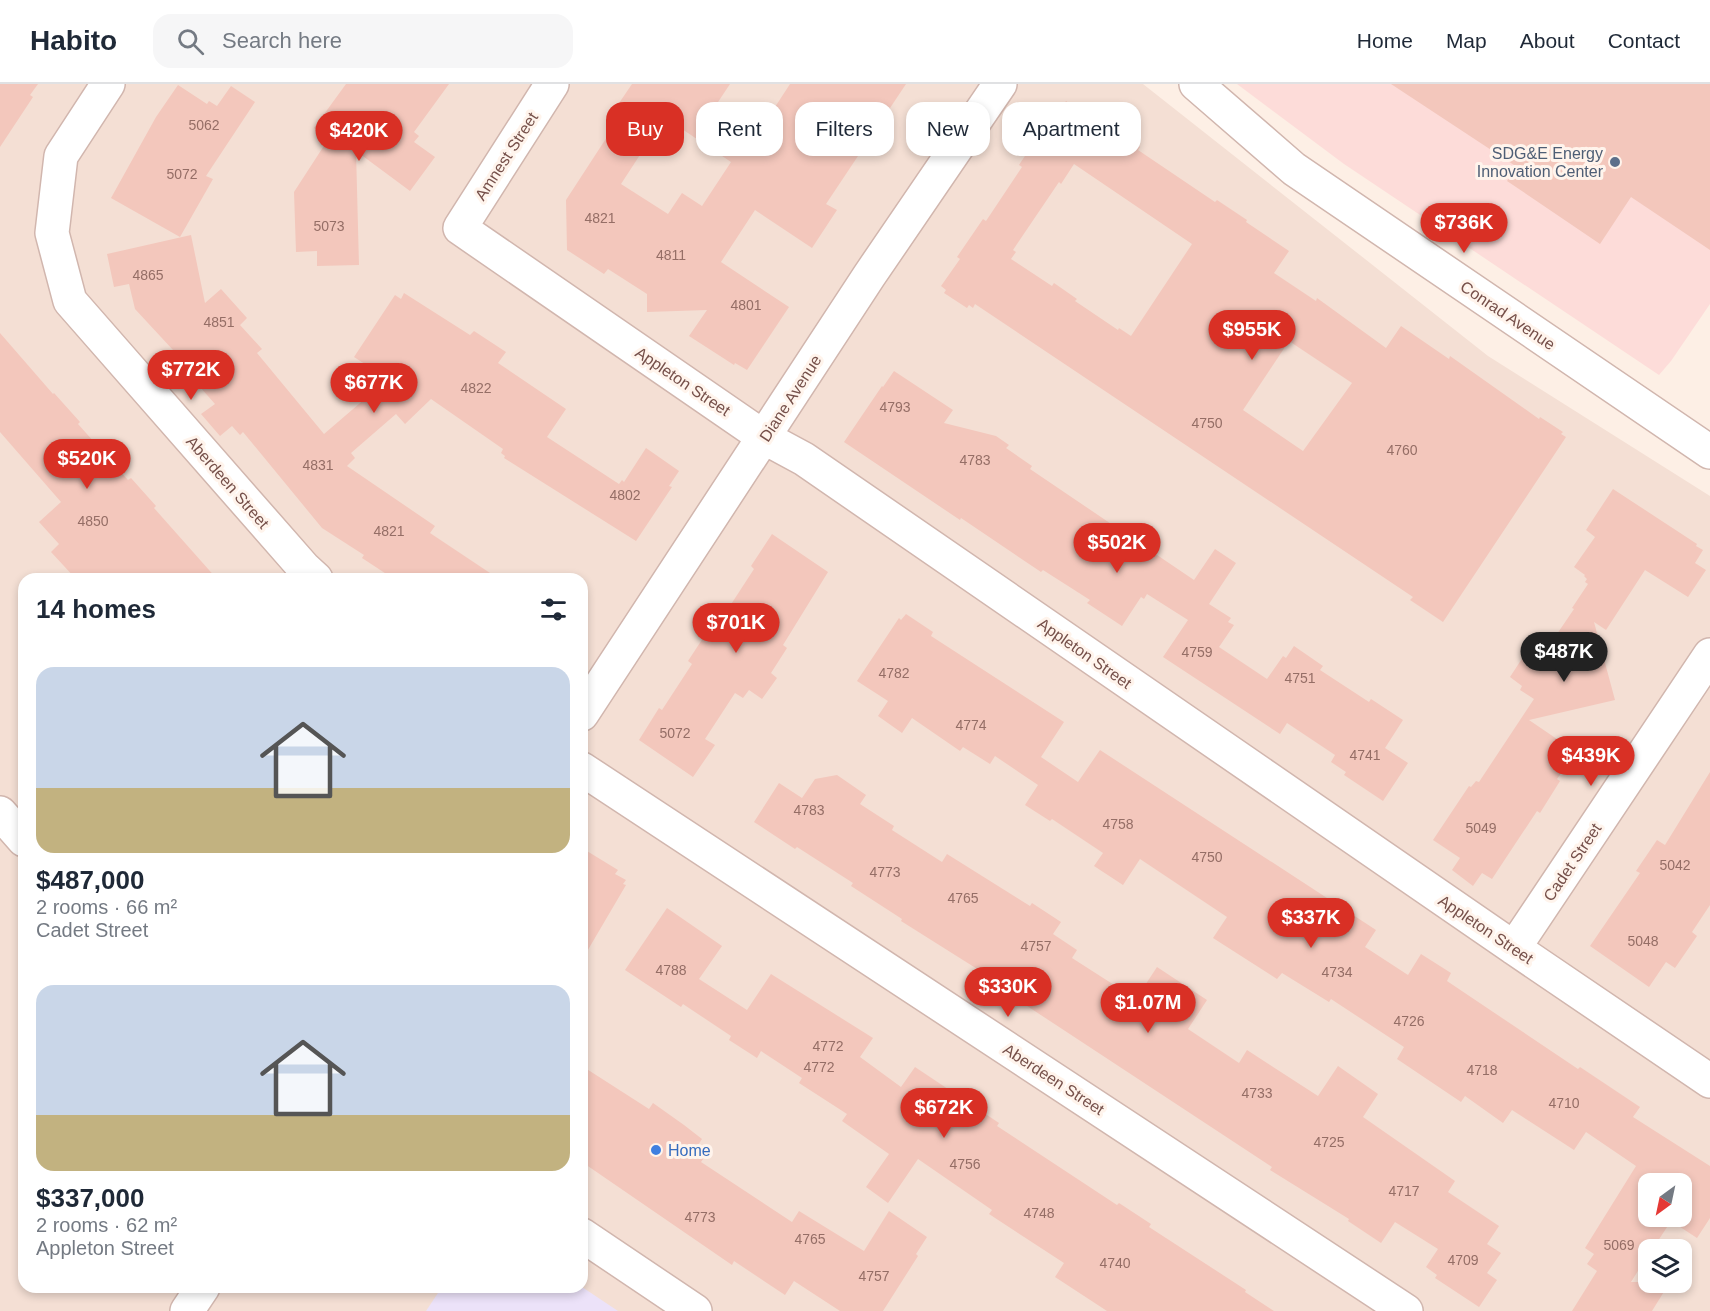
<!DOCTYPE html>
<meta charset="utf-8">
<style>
:root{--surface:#fff;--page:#f6f6f7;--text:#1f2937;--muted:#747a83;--line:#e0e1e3;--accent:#d93025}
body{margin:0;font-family:Arial,sans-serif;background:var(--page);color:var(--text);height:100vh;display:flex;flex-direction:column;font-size:22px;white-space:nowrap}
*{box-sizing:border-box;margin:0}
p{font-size:20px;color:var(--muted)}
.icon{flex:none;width:33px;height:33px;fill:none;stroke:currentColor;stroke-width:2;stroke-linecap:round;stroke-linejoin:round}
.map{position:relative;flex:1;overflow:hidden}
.sheet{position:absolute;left:18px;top:489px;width:570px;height:720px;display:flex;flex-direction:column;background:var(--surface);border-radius:18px;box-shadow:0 3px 9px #0003}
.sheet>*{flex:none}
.banner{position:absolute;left:606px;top:18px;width:570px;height:54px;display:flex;gap:12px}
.needle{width:39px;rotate:213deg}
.buttons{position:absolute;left:1638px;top:1089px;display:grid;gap:12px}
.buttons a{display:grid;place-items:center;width:54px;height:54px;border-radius:12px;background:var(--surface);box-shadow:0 3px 9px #0003;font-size:30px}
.price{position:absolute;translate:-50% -51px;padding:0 14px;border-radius:21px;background:var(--accent);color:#fff;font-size:20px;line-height:39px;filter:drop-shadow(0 2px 3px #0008)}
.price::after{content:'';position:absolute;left:50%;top:36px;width:18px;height:14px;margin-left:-9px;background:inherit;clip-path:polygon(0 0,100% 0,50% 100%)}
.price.current{background:#222;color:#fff}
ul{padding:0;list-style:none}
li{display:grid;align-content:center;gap:12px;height:318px;padding:0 18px}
li span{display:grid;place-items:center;height:186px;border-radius:18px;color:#555}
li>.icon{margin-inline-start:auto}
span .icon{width:108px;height:108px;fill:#fffc;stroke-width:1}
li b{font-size:26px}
h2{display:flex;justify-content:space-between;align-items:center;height:72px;padding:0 18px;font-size:26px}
.pill{padding:0 21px;border-radius:18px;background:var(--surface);box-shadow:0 3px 9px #0003;font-size:21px;line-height:54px}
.pill.current{background:var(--accent);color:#fff}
header{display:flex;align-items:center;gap:36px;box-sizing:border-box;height:84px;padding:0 30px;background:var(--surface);border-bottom:2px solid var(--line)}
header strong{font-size:28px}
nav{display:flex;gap:33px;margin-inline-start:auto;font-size:21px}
.search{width:420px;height:54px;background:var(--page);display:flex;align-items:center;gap:15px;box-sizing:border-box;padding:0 21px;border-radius:18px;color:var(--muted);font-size:22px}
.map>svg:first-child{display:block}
</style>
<header>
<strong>Habito</strong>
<div class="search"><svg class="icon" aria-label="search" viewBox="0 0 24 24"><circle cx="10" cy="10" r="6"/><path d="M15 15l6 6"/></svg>Search here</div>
<nav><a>Home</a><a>Map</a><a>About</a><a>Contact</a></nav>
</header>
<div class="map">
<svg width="1710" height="1227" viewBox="0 0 1710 1227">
<rect width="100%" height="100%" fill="#fdefe5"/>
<path fill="#f4dfd4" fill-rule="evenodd" d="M 0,0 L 1143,0 L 1488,272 L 1710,412 L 1710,1227 L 0,1227 ZM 24,495 L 582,495 L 582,1203 L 24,1203 ZM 1648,1100 L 1682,1100 L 1682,1132 L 1648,1132 ZM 1648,1166 L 1682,1166 L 1682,1198 L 1648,1198 Z"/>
<path fill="#fddcd9" d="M 1237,0 L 1710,0 L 1710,220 L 1671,277 L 1659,291 L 1344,80 Z"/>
<path fill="#ece2f9" d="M 442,1203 L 582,1203 L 618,1227 L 426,1227 Z"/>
<path fill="#f3c7bc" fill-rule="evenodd" d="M 0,0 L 38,0 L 30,11 L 33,13 L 0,63 Z
M 346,0 L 449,0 L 414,48 L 419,52 L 414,58 L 435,73 L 410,107 L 356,67 L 359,181 L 317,182 L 317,167 L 296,168 L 294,108 L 329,54 L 314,44 Z
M 632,0 L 730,0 L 716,21 L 758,49 L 790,0 L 906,0 L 826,120 L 837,126 L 812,164 L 755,126 L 721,178 L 789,223 L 747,286 L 735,279 L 734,281 L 689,252 L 707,226 L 647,228 L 647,210 L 608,185 L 604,190 L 567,166 L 566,116 L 620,33 L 613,28 ZM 664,34 L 682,46 L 682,45 L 731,78 L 702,122 L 682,109 L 668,130 L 621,100 Z
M 1391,0 L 1710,0 L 1710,166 L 1631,113 L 1600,160 L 1507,97 L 1517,83 Z
M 178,1 L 207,20 L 209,17 L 217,22 L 231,2 L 255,18 L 206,92 L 213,95 L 180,153 L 111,114 L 156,33 Z
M 1066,17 L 1075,24 L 1077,21 L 1140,63 L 1138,66 L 1215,118 L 1217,116 L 1247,136 L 1246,138 L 1289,167 L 1274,189 L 1316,217 L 1317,214 L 1386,264 L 1401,242 L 1449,275 L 1450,272 L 1532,330 L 1539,335 L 1540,333 L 1563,348 L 1561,350 L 1566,353 L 1443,538 L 1410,516 L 1413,513 L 975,220 L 973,224 L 969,221 L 967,224 L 944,209 L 946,206 L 941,202 L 960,175 L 957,173 L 983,135 L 986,137 L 1022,83 L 1019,81 L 1044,43 L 1047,45 ZM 1074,80 L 1192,160 L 1131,252 L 1119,244 L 1118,246 L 1075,217 L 1077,215 L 1054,199 L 1052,202 L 1011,175 L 1016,168 L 1013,166 L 1059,98 L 1061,100 ZM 1289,257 L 1352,299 L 1303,367 L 1243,326 Z
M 191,151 L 205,219 L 221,205 L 247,234 L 240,241 L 262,265 L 257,269 L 324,350 L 388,295 L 354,273 L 395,211 L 401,215 L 404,209 L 470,251 L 474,247 L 506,268 L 498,279 L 566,325 L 547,353 L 619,400 L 622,396 L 624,398 L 646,364 L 679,387 L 669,402 L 672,403 L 636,457 L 504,374 L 505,372 L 501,369 L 503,365 L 431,315 L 405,340 L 396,330 L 351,369 L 355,374 L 347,382 L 435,442 L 430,449 L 499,495 L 394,495 L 362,474 L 364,471 L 322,444 L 243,348 L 240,351 L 232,342 L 220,352 L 201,330 L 215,320 L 170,269 L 173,266 L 135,225 L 129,200 L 114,203 L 107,170 Z
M 0,249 L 53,310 L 54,309 L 80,338 L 78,340 L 128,396 L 131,394 L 156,422 L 154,424 L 217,495 L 76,495 L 51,468 L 59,460 L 39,438 L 61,418 L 0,348 Z
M 894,287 L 953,326 L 944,339 L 996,352 L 1009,361 L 1006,364 L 1032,382 L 1030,385 L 1194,496 L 1215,465 L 1236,479 L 1209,520 L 1231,534 L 1228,538 L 1234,541 L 1219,563 L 1267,595 L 1283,572 L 1286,574 L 1294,562 L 1323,582 L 1320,586 L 1369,618 L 1371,615 L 1403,636 L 1385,664 L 1408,679 L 1383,717 L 1344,691 L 1346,688 L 1331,678 L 1335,671 L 1287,639 L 1280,650 L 1163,573 L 1188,536 L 1147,510 L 1144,515 L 1141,513 L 1122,542 L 1087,519 L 1090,516 L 1043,486 L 1041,488 L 961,434 L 960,436 L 844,358 L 882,302 L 883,303 Z
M 1613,405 L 1697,460 L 1696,462 L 1703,466 L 1695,479 L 1706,486 L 1688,513 L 1645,486 L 1606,546 L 1594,538 L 1615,616 L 1529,636 L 1576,668 L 1557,695 L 1560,697 L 1540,729 L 1537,727 L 1492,795 L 1482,789 L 1473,802 L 1452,786 L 1460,774 L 1433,756 L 1469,702 L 1471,703 L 1476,697 L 1479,698 L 1534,615 L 1520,606 L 1522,602 L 1510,593 L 1527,567 L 1540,575 L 1574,525 L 1572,524 L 1588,500 L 1585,498 L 1587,495 L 1584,492 L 1585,491 L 1574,483 L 1595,453 L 1586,446 Z
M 772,450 L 828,488 L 783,561 L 787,564 L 771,589 L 777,594 L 762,615 L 749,606 L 743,614 L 735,609 L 705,655 L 715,661 L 693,693 L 639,656 L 659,624 L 662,626 L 692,580 L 688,577 L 709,545 L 713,548 L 754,485 L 751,482 Z
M 906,530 L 933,548 L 931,552 L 1064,638 L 1041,673 L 1078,698 L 1100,666 L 1376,846 L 1365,863 L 1408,891 L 1421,870 L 1451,889 L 1447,897 L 1578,985 L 1580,983 L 1640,1023 L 1633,1033 L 1710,1082 L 1710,1134 L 1697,1154 L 1671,1137 L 1652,1166 L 1648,1166 L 1648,1171 L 1631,1198 L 1670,1198 L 1652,1227 L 1572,1227 L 1597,1187 L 1587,1180 L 1594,1170 L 1585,1164 L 1636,1082 L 1586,1048 L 1574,1066 L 1512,1026 L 1503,1039 L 1465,1012 L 1461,1018 L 1397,975 L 1404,963 L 1331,915 L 1329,918 L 1282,889 L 1277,895 L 1213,854 L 1227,833 L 1140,775 L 1123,801 L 1094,782 L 1103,769 L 1052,735 L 1050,737 L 1025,721 L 1038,701 L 995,672 L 990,680 L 963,663 L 960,667 L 912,634 L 902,649 L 878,632 L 888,617 L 857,597 L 899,534 L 901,536 ZM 1648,1100 L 1682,1100 L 1682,1132 L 1648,1132 Z
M 1710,688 L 1710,821 L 1692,848 L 1697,852 L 1675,884 L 1666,878 L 1649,903 L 1590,862 L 1640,789 L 1636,787 L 1657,756 L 1665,761 Z
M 837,691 L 866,711 L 860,720 L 894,742 L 892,746 L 942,778 L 947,770 L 1030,822 L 1032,819 L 1061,838 L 1053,850 L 1077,866 L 1072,874 L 1136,915 L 1157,883 L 1207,916 L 1188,945 L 1239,979 L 1247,966 L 1318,1012 L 1338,982 L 1378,1010 L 1363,1033 L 1455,1097 L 1448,1108 L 1499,1142 L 1487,1160 L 1501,1169 L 1487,1189 L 1497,1196 L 1479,1223 L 1435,1194 L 1437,1191 L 1426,1183 L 1438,1165 L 1395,1138 L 1381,1159 L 1348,1137 L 1349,1135 L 1270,1086 L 1272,1083 L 980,891 L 982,888 L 901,837 L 902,835 L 851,802 L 853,799 L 797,763 L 795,765 L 754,738 L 779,699 L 802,714 L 815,695 Z
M 582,764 L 618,786 L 615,790 L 626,796 L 623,800 L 626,801 L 582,876 Z
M 667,824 L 722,862 L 699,895 L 747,926 L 771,890 L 873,954 L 860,973 L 901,1003 L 915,983 L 999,1039 L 997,1042 L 1117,1121 L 1119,1119 L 1151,1140 L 1149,1143 L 1246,1206 L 1245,1208 L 1274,1227 L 1107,1227 L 1055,1193 L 1064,1179 L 989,1130 L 992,1126 L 918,1075 L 888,1119 L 866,1103 L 889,1070 L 842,1037 L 847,1030 L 799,999 L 802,994 L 761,967 L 757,974 L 729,956 L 731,952 L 683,920 L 681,923 L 625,886 Z
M 582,982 L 649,1025 L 653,1019 L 684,1041 L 702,1055 L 696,1064 L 706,1071 L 701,1078 L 792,1138 L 799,1127 L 864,1167 L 889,1127 L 927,1153 L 916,1170 L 918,1172 L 883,1227 L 840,1227 L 794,1197 L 785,1211 L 734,1177 L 732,1181 L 582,1078 Z"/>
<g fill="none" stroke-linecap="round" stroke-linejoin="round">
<defs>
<path id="minor" d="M 108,0 L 61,72 L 52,149 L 70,217 L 304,484 L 316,495
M 552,0 L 460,144 L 765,354 L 804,375 L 1514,864 L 1710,997
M 1196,0 L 1294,85 L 1710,368
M 582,630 L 869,192 L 1000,0
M 582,685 L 1406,1227
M 0,729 L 24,756
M 1514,864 L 1710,571
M 582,1151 L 695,1227
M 187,1227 L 203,1203"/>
</defs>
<use href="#minor" stroke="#d1b6ae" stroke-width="36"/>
<use href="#minor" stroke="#fff" stroke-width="33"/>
</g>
<circle fill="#5c6f8a" stroke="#fff4ec" stroke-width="2" cx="1615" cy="78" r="6"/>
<circle fill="#3f7fe0" stroke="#fff4ec" stroke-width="2" cx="656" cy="1066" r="6"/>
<g text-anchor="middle" stroke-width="6" stroke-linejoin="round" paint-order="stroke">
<g font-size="14" fill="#956e66">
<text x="204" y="46">5062</text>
<text x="182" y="95">5072</text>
<text x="600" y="139">4821</text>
<text x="329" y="147">5073</text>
<text x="671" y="176">4811</text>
<text x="148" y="196">4865</text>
<text x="746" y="226">4801</text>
<text x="219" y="243">4851</text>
<text x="476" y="309">4822</text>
<text x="895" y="328">4793</text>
<text x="1207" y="344">4750</text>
<text x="1402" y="371">4760</text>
<text x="975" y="381">4783</text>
<text x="318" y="386">4831</text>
<text x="625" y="416">4802</text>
<text x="93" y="442">4850</text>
<text x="389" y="452">4821</text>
<text x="1197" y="573">4759</text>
<text x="894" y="594">4782</text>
<text x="1300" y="599">4751</text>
<text x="971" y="646">4774</text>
<text x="675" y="654">5072</text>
<text x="1365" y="676">4741</text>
<text x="809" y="731">4783</text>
<text x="1118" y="745">4758</text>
<text x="1481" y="749">5049</text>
<text x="1207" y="778">4750</text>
<text x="1675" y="786">5042</text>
<text x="885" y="793">4773</text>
<text x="963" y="819">4765</text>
<text x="1643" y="862">5048</text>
<text x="1036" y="867">4757</text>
<text x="671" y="891">4788</text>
<text x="1337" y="893">4734</text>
<text x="1409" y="942">4726</text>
<text x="828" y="967">4772</text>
<text x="819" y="988">4772</text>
<text x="1482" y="991">4718</text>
<text x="1257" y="1014">4733</text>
<text x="1564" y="1024">4710</text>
<text x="1329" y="1063">4725</text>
<text x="965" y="1085">4756</text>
<text x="1404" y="1112">4717</text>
<text x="1039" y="1134">4748</text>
<text x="700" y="1138">4773</text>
<text x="810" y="1160">4765</text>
<text x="1619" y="1166">5069</text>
<text x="1463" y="1181">4709</text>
<text x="1115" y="1184">4740</text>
<text x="874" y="1197">4757</text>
</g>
<g font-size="16" fill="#4e5e75" stroke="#fff4ec" text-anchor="end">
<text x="1603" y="75">SDG&amp;E Energy<tspan x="1603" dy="18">Innovation Center</tspan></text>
</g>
<g font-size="16" fill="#76504a" stroke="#fff4ec">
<text transform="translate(506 72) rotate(-57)" y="6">Amnest Street</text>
<text transform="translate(1508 231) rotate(34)" y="6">Conrad Avenue</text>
<text transform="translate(683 297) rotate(34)" y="6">Appleton Street</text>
<text transform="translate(790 314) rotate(-57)" y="6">Diane Avenue</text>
<text transform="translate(228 398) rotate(49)" y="6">Aberdeen Street</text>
<text transform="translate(1085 569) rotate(35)" y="6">Appleton Street</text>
<text transform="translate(1572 778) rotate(-56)" y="6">Cadet Street</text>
<text transform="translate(1486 845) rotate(34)" y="6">Appleton Street</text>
<text transform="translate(1054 995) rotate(33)" y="6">Aberdeen Street</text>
</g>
<g font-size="16" fill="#366cbe" stroke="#fff4ec" text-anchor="start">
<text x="668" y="1072">Home</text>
</g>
</g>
</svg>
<div class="buttons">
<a><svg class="needle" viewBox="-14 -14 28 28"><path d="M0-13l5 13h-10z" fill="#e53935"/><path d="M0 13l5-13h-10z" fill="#747a83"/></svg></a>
<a><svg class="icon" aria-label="layers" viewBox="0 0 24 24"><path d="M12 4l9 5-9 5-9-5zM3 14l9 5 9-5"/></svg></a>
</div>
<b class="price" style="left:359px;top:78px">$420K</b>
<b class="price" style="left:1464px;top:170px">$736K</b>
<b class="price" style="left:1252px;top:277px">$955K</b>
<b class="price" style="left:191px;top:317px">$772K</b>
<b class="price" style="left:374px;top:330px">$677K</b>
<b class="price" style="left:87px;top:406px">$520K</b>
<b class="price" style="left:1117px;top:490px">$502K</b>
<b class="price" style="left:736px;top:570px">$701K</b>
<b class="price current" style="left:1564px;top:599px">$487K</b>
<b class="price" style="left:1591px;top:703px">$439K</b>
<b class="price" style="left:1311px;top:865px">$337K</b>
<b class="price" style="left:1008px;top:934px">$330K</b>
<b class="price" style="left:1148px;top:950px">$1.07M</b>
<b class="price" style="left:944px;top:1055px">$672K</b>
<div class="banner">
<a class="pill current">Buy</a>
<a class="pill">Rent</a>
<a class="pill">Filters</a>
<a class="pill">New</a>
<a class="pill">Apartment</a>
</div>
<section class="sheet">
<h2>14 homes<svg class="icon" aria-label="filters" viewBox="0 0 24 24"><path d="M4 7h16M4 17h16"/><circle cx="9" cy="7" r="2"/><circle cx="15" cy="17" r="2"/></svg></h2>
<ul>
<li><span style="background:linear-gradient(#c9d6e8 65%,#c2b280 0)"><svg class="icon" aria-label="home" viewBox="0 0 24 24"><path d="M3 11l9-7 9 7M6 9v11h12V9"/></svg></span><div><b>$487,000</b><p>2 rooms · 66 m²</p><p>Cadet Street</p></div></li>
<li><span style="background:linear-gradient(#c9d6e8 70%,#c2b280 0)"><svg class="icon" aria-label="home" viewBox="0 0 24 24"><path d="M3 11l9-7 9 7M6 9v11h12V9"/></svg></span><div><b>$337,000</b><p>2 rooms · 62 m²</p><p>Appleton Street</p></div></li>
</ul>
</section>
</div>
